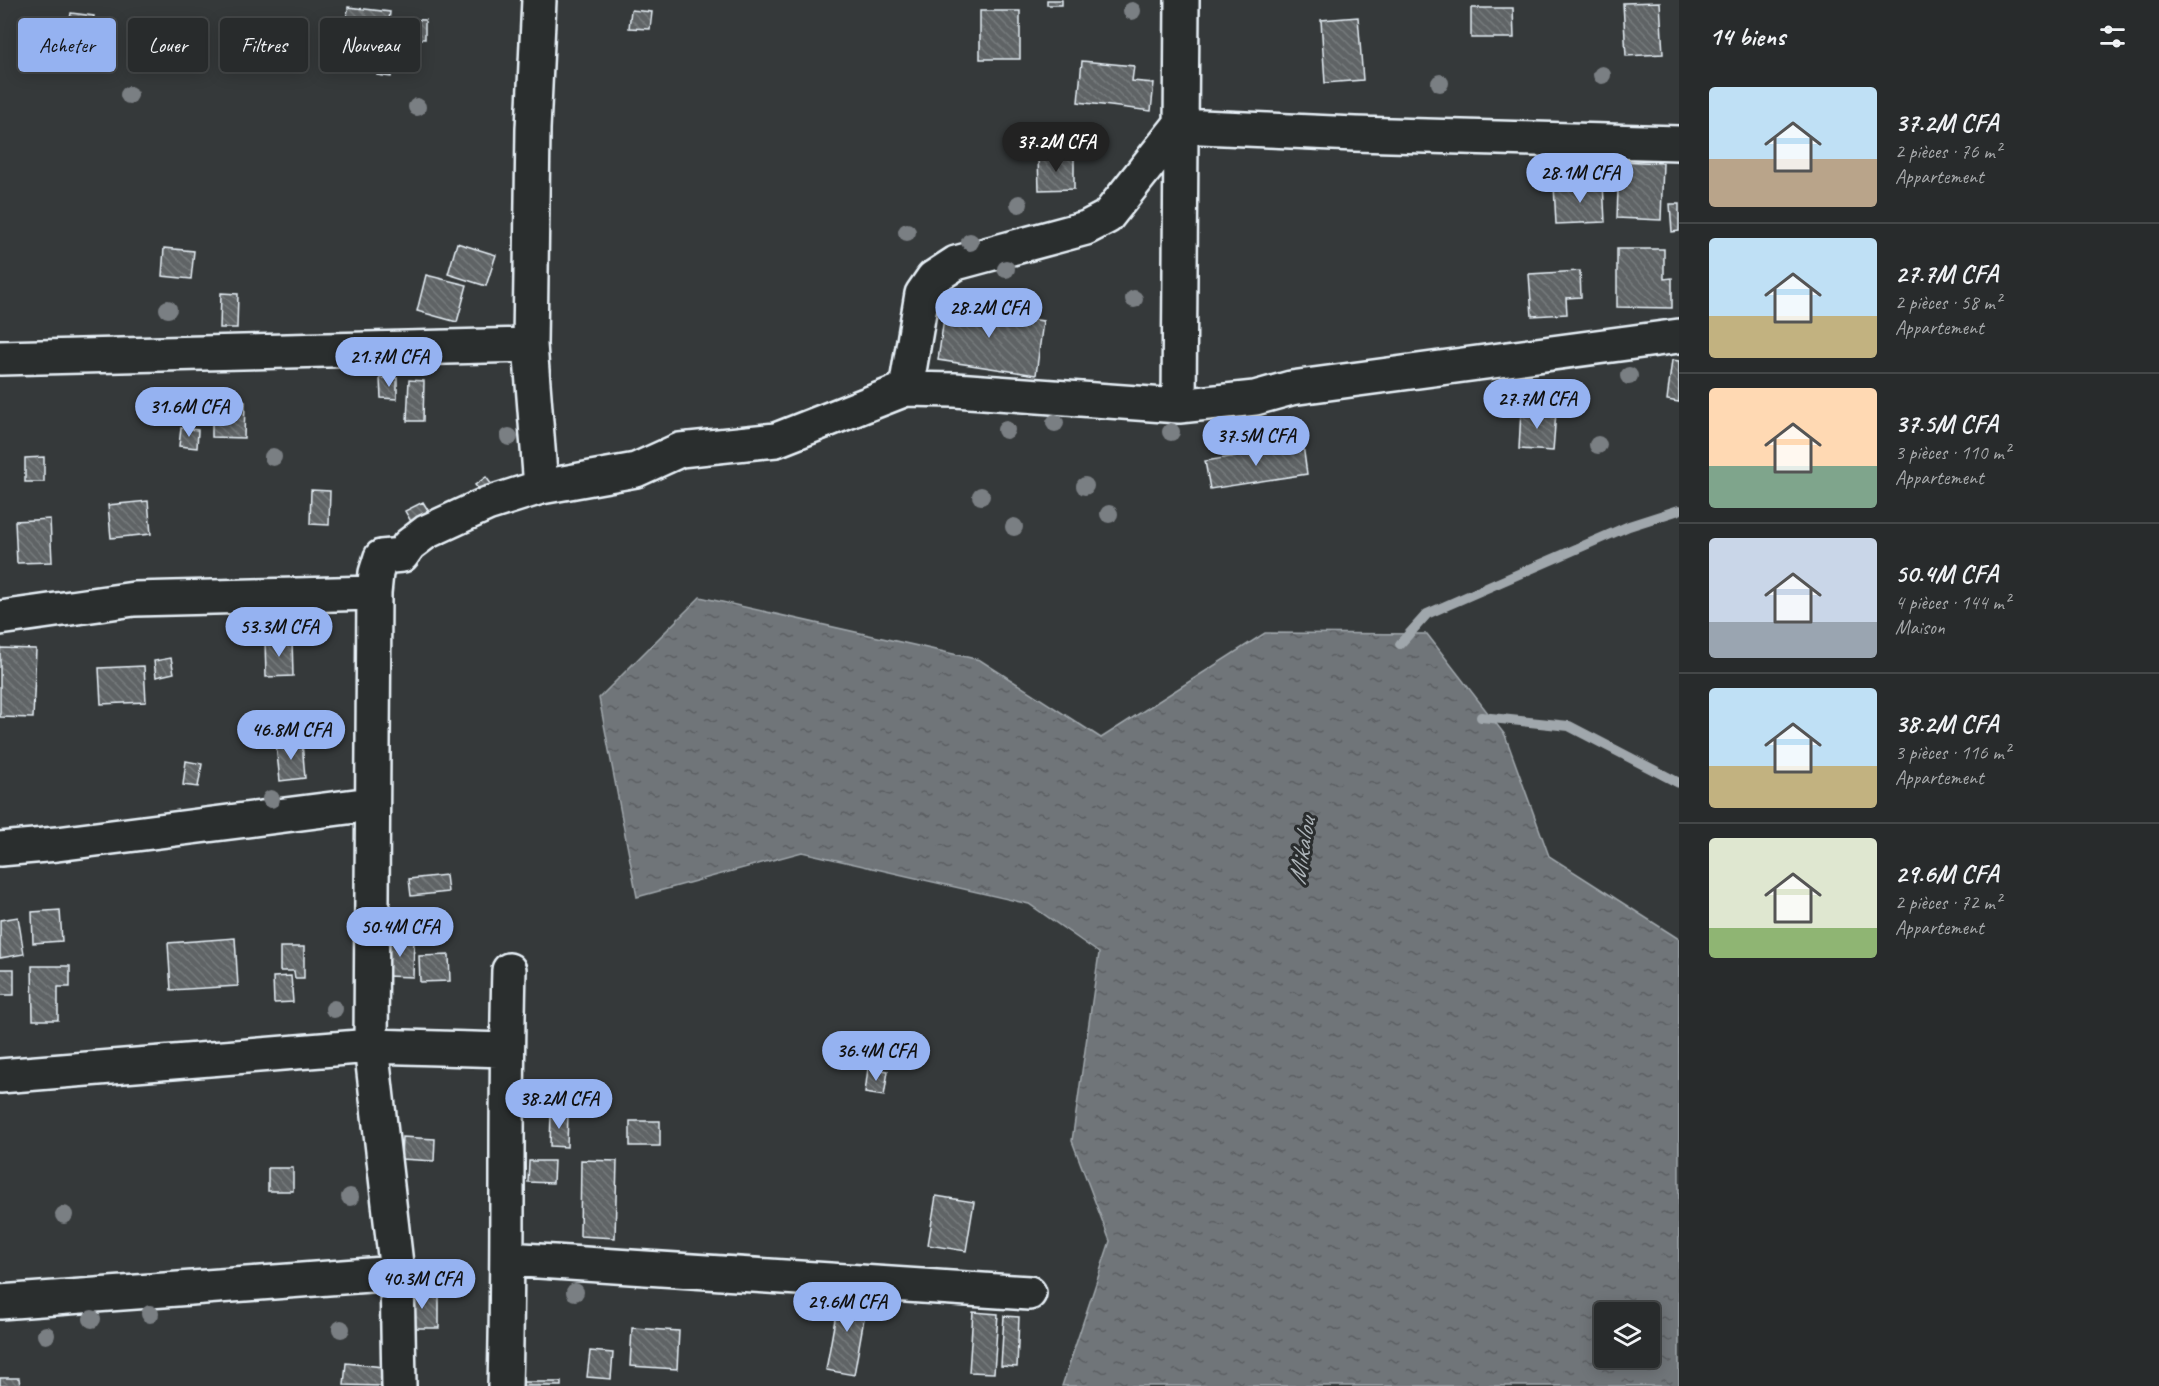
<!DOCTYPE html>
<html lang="fr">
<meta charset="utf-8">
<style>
:root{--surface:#282b2c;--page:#343738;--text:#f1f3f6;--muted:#a5a7a9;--line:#444748;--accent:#95b2f1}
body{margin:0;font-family:Caveat,sans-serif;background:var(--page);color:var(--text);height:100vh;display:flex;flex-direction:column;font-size:22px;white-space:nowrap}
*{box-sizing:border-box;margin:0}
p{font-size:20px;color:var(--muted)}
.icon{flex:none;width:33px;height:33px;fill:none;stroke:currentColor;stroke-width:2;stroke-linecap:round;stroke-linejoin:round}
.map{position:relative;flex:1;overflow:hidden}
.panel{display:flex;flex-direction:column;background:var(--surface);width:480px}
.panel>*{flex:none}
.top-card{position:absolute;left:18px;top:18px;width:570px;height:54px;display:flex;gap:12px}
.fabs{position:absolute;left:1594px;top:1302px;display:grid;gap:12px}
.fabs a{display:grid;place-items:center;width:66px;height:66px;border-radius:6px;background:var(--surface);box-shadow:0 3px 15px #0003,0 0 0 2px var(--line);font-size:30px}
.price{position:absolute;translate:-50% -51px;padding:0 14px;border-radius:21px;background:var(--accent);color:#111;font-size:20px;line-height:39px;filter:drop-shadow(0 2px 3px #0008)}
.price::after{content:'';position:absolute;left:50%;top:36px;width:18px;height:14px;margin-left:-9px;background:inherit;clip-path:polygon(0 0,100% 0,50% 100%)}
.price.current{background:#222;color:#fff}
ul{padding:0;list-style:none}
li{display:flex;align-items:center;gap:18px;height:150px;padding:0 30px}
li+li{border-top:2px solid var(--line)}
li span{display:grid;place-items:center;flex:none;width:168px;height:120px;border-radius:6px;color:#555}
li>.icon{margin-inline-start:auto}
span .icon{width:72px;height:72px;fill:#fffc;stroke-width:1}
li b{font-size:26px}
h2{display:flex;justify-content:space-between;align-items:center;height:72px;padding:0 30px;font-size:26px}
.pill{padding:0 21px;border-radius:6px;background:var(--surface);box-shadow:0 3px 15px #0003,0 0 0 2px var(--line);font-size:21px;line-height:54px}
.pill.current{background:var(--accent);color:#111}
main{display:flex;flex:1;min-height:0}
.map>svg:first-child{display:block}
</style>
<main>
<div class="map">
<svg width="1679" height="1386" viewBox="0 0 1679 1386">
<defs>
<pattern id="water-ripples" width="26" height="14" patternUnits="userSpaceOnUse" patternTransform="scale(1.5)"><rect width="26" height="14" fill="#707579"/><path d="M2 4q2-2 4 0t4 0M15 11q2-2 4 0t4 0" fill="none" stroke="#5b5e62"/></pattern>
<pattern id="building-back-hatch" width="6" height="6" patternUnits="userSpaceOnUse" patternTransform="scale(1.5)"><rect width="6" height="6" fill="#5f6365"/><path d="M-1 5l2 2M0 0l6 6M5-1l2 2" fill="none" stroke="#767a7c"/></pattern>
</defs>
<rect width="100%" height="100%" fill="#35393a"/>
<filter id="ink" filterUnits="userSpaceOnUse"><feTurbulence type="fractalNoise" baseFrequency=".0167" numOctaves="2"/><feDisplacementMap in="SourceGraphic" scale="12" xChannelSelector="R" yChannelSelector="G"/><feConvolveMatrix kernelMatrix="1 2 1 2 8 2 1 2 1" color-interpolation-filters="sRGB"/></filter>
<g filter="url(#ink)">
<path fill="url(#water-ripples)" stroke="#a0a7ac" stroke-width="1.5" fill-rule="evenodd" d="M 700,597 L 980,660 L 1101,738 L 1265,633 L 1427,634 L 1505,735 L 1549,856 L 1679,939 L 1679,1386 L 1062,1386 L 1110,1241 L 1072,1141 L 1099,953 L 1029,904 L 802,852 L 637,897 L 599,698 ZM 1605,1312 L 1650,1312 L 1650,1358 L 1605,1358 Z"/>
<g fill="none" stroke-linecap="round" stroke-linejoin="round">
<path stroke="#a0a7ac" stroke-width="10" d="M 1400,644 L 1427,614 L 1629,526 L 1679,510
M 1481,717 L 1569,726 L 1679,783"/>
</g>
<path fill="url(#building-back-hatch)" stroke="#e8f1f8" stroke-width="1.5" d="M 1047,0 L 1062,0 L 1062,5 L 1047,5 Z
M 1660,2 L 1663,54 L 1626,56 L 1623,3 Z
M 348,7 L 390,12 L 387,40 L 362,37 L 361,51 L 344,48 Z
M 1471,8 L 1513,8 L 1514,38 L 1471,38 Z
M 631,10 L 652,12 L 650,29 L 629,28 Z
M 980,11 L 1020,11 L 1020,59 L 980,59 Z
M 71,13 L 94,16 L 85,73 L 62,69 Z
M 1358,17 L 1363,80 L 1325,83 L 1321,20 Z
M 400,19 L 425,20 L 425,39 L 399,38 Z
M 380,43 L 395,45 L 391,77 L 377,75 Z
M 1082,61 L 1134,66 L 1132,81 L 1154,83 L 1151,111 L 1078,102 Z
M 1074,156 L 1074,189 L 1039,190 L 1038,157 Z
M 1619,161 L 1663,163 L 1661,220 L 1617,218 Z
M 1603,183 L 1605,222 L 1556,224 L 1554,185 Z
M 1670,204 L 1679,204 L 1679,231 L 1672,232 Z
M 457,243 L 496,255 L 486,286 L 448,274 Z
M 164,248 L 194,251 L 191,279 L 162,276 Z
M 1617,249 L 1664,249 L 1664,279 L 1672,278 L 1672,308 L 1617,307 Z
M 1580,271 L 1581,297 L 1566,298 L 1567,314 L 1532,316 L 1529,274 Z
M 426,275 L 467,285 L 457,322 L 417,311 Z
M 948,290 L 965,293 L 963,309 L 1043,321 L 1036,375 L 938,360 Z
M 221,293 L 238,294 L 237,328 L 220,328 Z
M 1672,360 L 1679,361 L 1679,402 L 1667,400 Z
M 380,378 L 397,378 L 397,399 L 381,398 Z
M 409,380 L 424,381 L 423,421 L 407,421 Z
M 212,401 L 245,402 L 244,438 L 212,437 Z
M 1521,410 L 1556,412 L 1553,451 L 1519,449 Z
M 181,428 L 198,430 L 197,448 L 179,446 Z
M 1303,445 L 1307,474 L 1210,489 L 1205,461 Z
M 44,457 L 44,482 L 25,482 L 25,458 Z
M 486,477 L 492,485 L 481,492 L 475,485 Z
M 311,490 L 330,491 L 329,525 L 310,524 Z
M 148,501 L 151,534 L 111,538 L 108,505 Z
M 423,502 L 431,515 L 413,525 L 405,511 Z
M 50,519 L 52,562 L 17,563 L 15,521 Z
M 292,639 L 293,676 L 266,677 L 265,640 Z
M 0,648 L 36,649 L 33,718 L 0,717 Z
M 171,658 L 174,673 L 156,677 L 154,661 Z
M 144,666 L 146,702 L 101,704 L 99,668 Z
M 302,742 L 305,778 L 280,781 L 276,745 Z
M 186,761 L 202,764 L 198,787 L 183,785 Z
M 446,875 L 448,892 L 411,896 L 409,879 Z
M 60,910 L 62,941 L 33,943 L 32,912 Z
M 18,917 L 24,954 L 0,958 L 0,920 Z
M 235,938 L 238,986 L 171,990 L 168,943 Z
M 387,939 L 414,939 L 413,977 L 386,976 Z
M 280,947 L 304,947 L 304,978 L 295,978 L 294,971 L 280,971 Z
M 449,955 L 450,981 L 420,982 L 419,956 Z
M 32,966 L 70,966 L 70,987 L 58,987 L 58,1020 L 33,1020 Z
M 0,969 L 14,969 L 14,995 L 0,995 Z
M 291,976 L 293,1002 L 274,1003 L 273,977 Z
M 868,1068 L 888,1071 L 884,1096 L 865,1093 Z
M 551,1113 L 568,1113 L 567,1147 L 550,1146 Z
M 630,1121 L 660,1121 L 660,1146 L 630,1146 Z
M 402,1137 L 435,1139 L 434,1161 L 401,1159 Z
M 581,1160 L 617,1161 L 615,1238 L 580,1236 Z
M 529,1161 L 554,1161 L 553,1183 L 528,1182 Z
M 268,1168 L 293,1168 L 293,1191 L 268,1191 Z
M 936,1196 L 974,1202 L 966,1251 L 928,1245 Z
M 840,1291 L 868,1296 L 854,1375 L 826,1370 Z
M 405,1292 L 439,1292 L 439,1328 L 405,1328 Z
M 973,1312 L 998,1314 L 994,1373 L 969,1372 Z
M 1004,1316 L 1019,1317 L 1017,1367 L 1001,1366 Z
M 632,1328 L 679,1331 L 677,1369 L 630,1366 Z
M 590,1351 L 613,1353 L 611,1379 L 587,1377 Z
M 346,1363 L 383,1367 L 381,1386 L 344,1385 Z
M 0,1378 L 19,1378 L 20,1386 L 0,1386 Z
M 523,1382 L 561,1382 L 561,1386 L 523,1386 Z"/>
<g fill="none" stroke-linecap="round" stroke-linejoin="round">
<defs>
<path id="minor" d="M 539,0 L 533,129 L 530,345 L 541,487
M 0,358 L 530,345
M 906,389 L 922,294 L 933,278 L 956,263 L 1086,228 L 1107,217 L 1179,126 L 1355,134 L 1679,143
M 1179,406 L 1182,0
M 0,618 L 134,599 L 374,593
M 0,849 L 57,844 L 371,804
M 0,1076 L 371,1046 L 506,1050
M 508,1259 L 1029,1293
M 0,1302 L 397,1273
M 399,1386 L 397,1273 L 371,1046 L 374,593 L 376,573 L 381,557 L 402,555 L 409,545 L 426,532 L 487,504 L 541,487 L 636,470 L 680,450 L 776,440 L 906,389 L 955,390 L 1179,406 L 1255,398 L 1291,388 L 1679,336
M 505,1386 C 509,1247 505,1109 509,970"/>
</defs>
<use href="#minor" stroke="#e8f1f8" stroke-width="38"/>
<use href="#minor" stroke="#2a2d2e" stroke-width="33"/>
</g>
<g fill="#7a7f83">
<circle cx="1132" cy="11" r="9"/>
<circle cx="1602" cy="75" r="9"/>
<circle cx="1440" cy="83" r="9"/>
<circle cx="129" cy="95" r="9"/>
<circle cx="417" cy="107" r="9"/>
<circle cx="1019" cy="204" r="9"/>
<circle cx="907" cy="232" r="9"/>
<circle cx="970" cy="242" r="9"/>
<circle cx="1006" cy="269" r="9"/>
<circle cx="1134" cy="299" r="9"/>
<circle cx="168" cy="309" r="9"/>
<circle cx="1629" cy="376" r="9"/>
<circle cx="1055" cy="423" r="9"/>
<circle cx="1234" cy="428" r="9"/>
<circle cx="1006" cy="430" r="9"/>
<circle cx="1171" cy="432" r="9"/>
<circle cx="509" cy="437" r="9"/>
<circle cx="1598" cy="445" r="9"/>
<circle cx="273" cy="457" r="9"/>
<circle cx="1085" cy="486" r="9"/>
<circle cx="981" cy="496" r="9"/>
<circle cx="1109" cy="514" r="9"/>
<circle cx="1014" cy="527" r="9"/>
<circle cx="271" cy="799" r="9"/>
<circle cx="334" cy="1009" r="9"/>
<circle cx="350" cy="1197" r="9"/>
<circle cx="64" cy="1215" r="9"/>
<circle cx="575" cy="1292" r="9"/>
<circle cx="150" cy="1314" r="9"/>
<circle cx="92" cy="1319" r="9"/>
<circle cx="341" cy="1329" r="9"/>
<circle cx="46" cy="1335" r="9"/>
</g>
</g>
<g text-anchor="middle" stroke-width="6" stroke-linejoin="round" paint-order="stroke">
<g font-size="26" font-style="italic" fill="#acb3b8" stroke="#2a2d2e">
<text transform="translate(1301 851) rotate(-81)" y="9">Mikalou</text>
</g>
</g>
</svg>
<div class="fabs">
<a><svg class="icon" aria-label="layers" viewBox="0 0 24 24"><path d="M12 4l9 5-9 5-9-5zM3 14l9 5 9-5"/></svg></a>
</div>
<b class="price current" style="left:1056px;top:173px">37.2M CFA</b>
<b class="price" style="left:1580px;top:204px">28.1M CFA</b>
<b class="price" style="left:989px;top:339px">28.2M CFA</b>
<b class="price" style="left:389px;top:388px">21.7M CFA</b>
<b class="price" style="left:1537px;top:430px">27.7M CFA</b>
<b class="price" style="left:189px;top:438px">31.6M CFA</b>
<b class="price" style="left:1256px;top:467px">37.5M CFA</b>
<b class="price" style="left:279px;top:658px">53.3M CFA</b>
<b class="price" style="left:291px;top:761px">46.8M CFA</b>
<b class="price" style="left:400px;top:958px">50.4M CFA</b>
<b class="price" style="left:876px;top:1082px">36.4M CFA</b>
<b class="price" style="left:559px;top:1130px">38.2M CFA</b>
<b class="price" style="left:422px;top:1310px">40.3M CFA</b>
<b class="price" style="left:847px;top:1333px">29.6M CFA</b>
<div class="top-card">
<a class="pill current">Acheter</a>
<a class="pill">Louer</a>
<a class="pill">Filtres</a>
<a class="pill">Nouveau</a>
</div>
</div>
<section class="panel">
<h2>14 biens<svg class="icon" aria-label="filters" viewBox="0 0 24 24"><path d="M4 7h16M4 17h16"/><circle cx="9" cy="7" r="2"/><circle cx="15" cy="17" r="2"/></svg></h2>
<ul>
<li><span style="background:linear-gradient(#bfe0f5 60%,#b9a48a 0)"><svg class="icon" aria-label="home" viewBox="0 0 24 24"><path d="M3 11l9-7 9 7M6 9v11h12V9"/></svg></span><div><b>37.2M CFA</b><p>2 pièces · 76 m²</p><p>Appartement</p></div></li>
<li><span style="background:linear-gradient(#bfe0f5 65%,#c2b280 0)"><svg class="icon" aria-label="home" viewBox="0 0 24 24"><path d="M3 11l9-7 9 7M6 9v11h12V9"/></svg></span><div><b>27.7M CFA</b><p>2 pièces · 58 m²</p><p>Appartement</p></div></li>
<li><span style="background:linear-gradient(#ffd9b3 65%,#7fa58c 0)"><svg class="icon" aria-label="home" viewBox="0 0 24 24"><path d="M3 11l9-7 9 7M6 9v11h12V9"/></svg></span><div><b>37.5M CFA</b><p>3 pièces · 110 m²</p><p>Appartement</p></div></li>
<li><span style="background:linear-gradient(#c9d6e8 70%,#9aa5b1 0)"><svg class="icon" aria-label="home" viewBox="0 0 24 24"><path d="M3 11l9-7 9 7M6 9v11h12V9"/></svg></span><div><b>50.4M CFA</b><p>4 pièces · 144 m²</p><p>Maison</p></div></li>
<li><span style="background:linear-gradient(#bfe0f5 65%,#c2b280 0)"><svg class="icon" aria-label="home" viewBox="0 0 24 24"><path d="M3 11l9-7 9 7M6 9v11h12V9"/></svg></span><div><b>38.2M CFA</b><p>3 pièces · 116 m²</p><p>Appartement</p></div></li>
<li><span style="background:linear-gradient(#dfe7d0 75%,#8fb573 0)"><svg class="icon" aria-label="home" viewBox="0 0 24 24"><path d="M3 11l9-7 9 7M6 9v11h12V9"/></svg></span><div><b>29.6M CFA</b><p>2 pièces · 72 m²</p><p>Appartement</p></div></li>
</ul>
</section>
</main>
